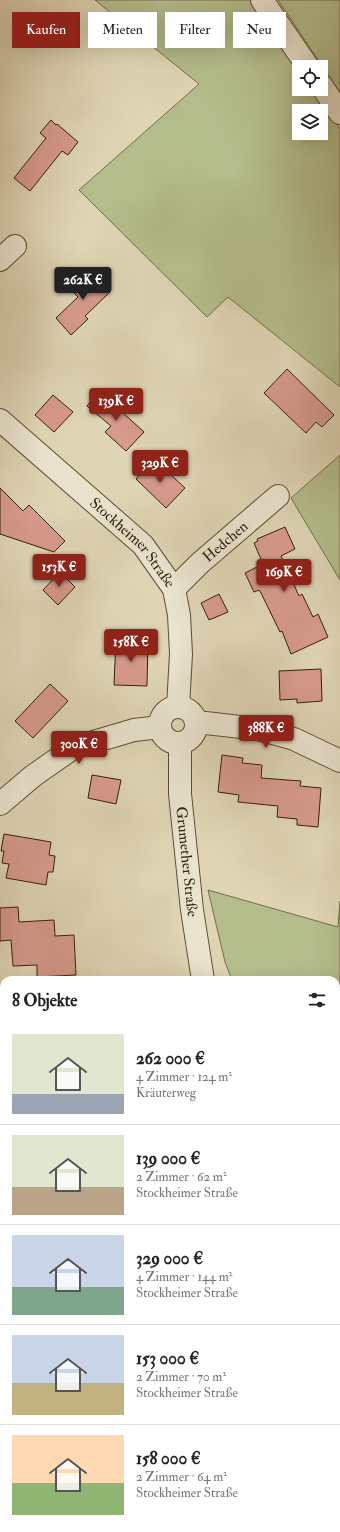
<!DOCTYPE html>
<html lang="de">
<meta charset="utf-8">
<style>
:root{--surface:#fff;--page:#f2f2f2;--text:#202124;--muted:#757577;--line:#e0e0e0;--accent:#8f2418}
body{margin:0;font-family:"IM FELL Double Pica",serif;background:var(--page);color:var(--text);height:100vh;display:flex;flex-direction:column;font-size:15px;white-space:nowrap}
*{box-sizing:border-box;margin:0}
p{font-size:13px;color:var(--muted)}
.icon{flex:none;width:22px;height:22px;fill:none;stroke:currentColor;stroke-width:2;stroke-linecap:round;stroke-linejoin:round}
.map{position:relative;flex:1;overflow:hidden}
.panel{position:absolute;left:0px;top:976px;width:340px;height:556px;display:flex;flex-direction:column;background:var(--surface);border-radius:12px 12px 0 0;box-shadow:0 4px 16px #0002}
.panel>*{flex:none}
.guide{position:absolute;left:12px;top:12px;width:316px;height:36px;display:flex;gap:8px}
.controls{position:absolute;left:292px;top:60px;display:grid;gap:8px}
.controls a{display:grid;place-items:center;width:36px;height:36px;border-radius:0px;background:var(--surface);box-shadow:0 4px 16px #0002;font-size:20px}
.price{position:absolute;translate:-50% -34px;padding:0 9px;border-radius:4px;background:var(--accent);color:#fff;font-size:13px;line-height:26px;filter:drop-shadow(0 1px 2px #0008)}
.price::after{content:'';position:absolute;left:50%;top:24px;width:12px;height:9px;margin-left:-6px;background:inherit;clip-path:polygon(0 0,100% 0,50% 100%)}
.price.on{background:#222;color:#fff}
ul{padding:0;list-style:none}
li{display:flex;align-items:center;gap:12px;height:100px;padding:0 12px}
li+li{border-top:1px solid var(--line)}
li span{display:grid;place-items:center;flex:none;width:112px;height:80px;border-radius:0px;color:#555}
li>.icon{margin-inline-start:auto}
span .icon{width:48px;height:48px;fill:#fffc;stroke-width:1}
li b{font-size:17px}
h2{display:flex;justify-content:space-between;align-items:center;height:48px;padding:0 12px;font-size:17px}
.chip{padding:0 14px;border-radius:0px;background:var(--surface);box-shadow:0 4px 16px #0002;font-size:14px;line-height:36px}
.chip.on{background:var(--accent);color:#fff}
.map>svg:first-child{display:block}
</style>
<div class="map">
<svg width="340" height="1532" viewBox="0 0 340 1532">
<rect width="100%" height="100%" fill="#dfd5b5"/>
<filter id="stains"><feTurbulence type="fractalNoise" baseFrequency=".005" numOctaves="4"/><feColorMatrix values="0 0 0 0 .2 0 0 0 0 .09 0 0 0 0 .02 0 0 0 .5 -.17"/></filter>
<radialGradient id="worn" r=".72"><stop offset=".6" stop-color="#630" stop-opacity="0"/><stop offset="1" stop-color="#630" stop-opacity=".3"/></radialGradient>
<path fill="#b4bd8c" stroke="#746e4a" fill-rule="evenodd" d="M 95,0 L 252,0 L 299,69 L 299,89 L 313,89 L 340,129 L 340,387 L 228,297 L 207,317 L 79,190 L 199,84 ZM 299,111 L 321,111 L 321,133 L 299,133 Z
M 278,0 L 340,0 L 340,93 Z
M 340,455 L 340,580 L 291,498 Z
M 208,890 L 338,927 L 340,901 L 340,1179 L 336,1177 L 336,980 L 232,980 L 225,962 Z
M 0,1045 L 4,1045 L 4,1177 L 0,1177 Z
M 336,1263 L 340,1270 L 340,1528 L 271,1532 L 144,1532 L 144,1528 L 336,1528 Z"/>
<path fill="#d79a8d" stroke="#332007" d="M 51,120 L 56,125 L 57,124 L 78,142 L 68,155 L 62,151 L 30,191 L 14,178 L 46,138 L 40,133 Z
M 88,269 L 110,292 L 85,316 L 88,319 L 71,335 L 56,318 L 78,297 L 69,288 Z
M 287,369 L 334,415 L 322,427 L 316,422 L 306,433 L 264,393 Z
M 99,391 L 144,432 L 126,451 L 105,432 L 111,426 L 87,406 Z
M 53,395 L 73,412 L 54,432 L 35,415 Z
M 154,459 L 185,488 L 166,508 L 136,479 Z
M 0,488 L 23,511 L 29,505 L 65,541 L 54,552 L 0,534 Z
M 285,527 L 295,549 L 281,556 L 299,596 L 302,594 L 313,617 L 318,614 L 328,637 L 291,654 L 282,631 L 280,632 L 261,593 L 259,590 L 254,592 L 245,573 L 263,564 L 254,543 L 258,541 L 257,539 Z
M 60,572 L 75,587 L 58,605 L 43,590 Z
M 219,594 L 228,612 L 209,620 L 201,603 Z
M 116,639 L 148,640 L 147,686 L 114,685 Z
M 321,669 L 322,701 L 297,703 L 297,699 L 280,700 L 279,671 Z
M 50,684 L 68,701 L 33,738 L 15,721 Z
M 222,755 L 243,758 L 242,763 L 262,765 L 261,778 L 301,781 L 300,786 L 321,788 L 318,827 L 297,825 L 297,819 L 277,817 L 278,806 L 238,802 L 239,795 L 218,792 Z
M 92,775 L 121,780 L 116,804 L 88,798 Z
M 4,834 L 51,842 L 49,855 L 55,856 L 53,872 L 48,872 L 46,885 L 6,878 L 9,864 L 2,863 L 4,851 L 1,851 Z
M 18,907 L 19,922 L 54,920 L 55,936 L 74,935 L 76,975 L 37,977 L 37,965 L 13,966 L 11,940 L 0,941 L 0,908 Z"/>
<g fill="none" stroke-linecap="round" stroke-linejoin="round">
<defs>
<g id="minor">
<path d="M 262,0 L 308,67"/>
<path d="M 321,85 L 340,113"/>
<path d="M 0,260 L 15,246"/>
<path id="s1" d="M 174,589 L 200,563 L 278,496"/>
<path d="M 197,722 L 258,729 L 294,739 L 340,761"/>
<path d="M 0,804 L 33,776 L 73,748 L 134,730 L 160,727"/>
</g>
<g id="tertiary">
<path id="s2" d="M 0,420 L 143,545 L 174,589 L 179,615 L 181,654 L 178,707"/>
<circle cx="178" cy="725" r="18"/>
<path id="s3" d="M 180,743 L 180,794 L 192,910 L 203,980"/>
<path d="M 336,1239 L 340,1245"/>
</g>
</defs>
<use href="#minor" stroke="#5e4d32" stroke-width="24"/>
<use href="#tertiary" stroke="#5e4d32" stroke-width="24"/>
<use href="#minor" stroke="#eae4cf" stroke-width="22"/>
<use href="#tertiary" stroke="#eae4cf" stroke-width="22"/>
</g>
<g text-anchor="middle" stroke-width="3.5" stroke-linejoin="round" paint-order="stroke">
<g font-size="15" fill="#332007" stroke="#eae4cf">
<text dy="5" stroke="none"><textPath href="#s1" startOffset="70">Hedchen</textPath></text>
<text dy="5" stroke="none"><textPath href="#s2" startOffset="181">Stockheimer Straße</textPath></text>
<text dy="5" stroke="none"><textPath href="#s3" startOffset="119">Grumether Straße</textPath></text>
</g>
</g>
<rect width="100%" height="100%" filter="url(#stains)"/>
<rect width="100%" height="100%" fill="url(#worn)"/>
</svg>
<div class="controls">
<a><svg class="icon" aria-label="locate" viewBox="0 0 24 24"><circle cx="12" cy="12" r="6"/><path d="M12 2v4M12 18v4M2 12h4M18 12h4"/></svg></a>
<a><svg class="icon" aria-label="layers" viewBox="0 0 24 24"><path d="M12 4l9 5-9 5-9-5zM3 14l9 5 9-5"/></svg></a>
</div>
<b class="price on" style="left:83px;top:301px">262K €</b>
<b class="price" style="left:116px;top:422px">139K €</b>
<b class="price" style="left:160px;top:484px">329K €</b>
<b class="price" style="left:59px;top:588px">153K €</b>
<b class="price" style="left:284px;top:593px">169K €</b>
<b class="price" style="left:131px;top:663px">158K €</b>
<b class="price" style="left:266px;top:749px">388K €</b>
<b class="price" style="left:79px;top:765px">300K €</b>
<div class="guide">
<a class="chip on">Kaufen</a>
<a class="chip">Mieten</a>
<a class="chip">Filter</a>
<a class="chip">Neu</a>
</div>
<section class="panel">
<h2>8 Objekte<svg class="icon" aria-label="filters" viewBox="0 0 24 24"><path d="M4 7h16M4 17h16"/><circle cx="9" cy="7" r="2"/><circle cx="15" cy="17" r="2"/></svg></h2>
<ul>
<li><span style="background:linear-gradient(#dfe7d0 75%,#9aa5b1 0)"><svg class="icon" aria-label="home" viewBox="0 0 24 24"><path d="M3 11l9-7 9 7M6 9v11h12V9"/></svg></span><div><b>262 000 €</b><p>4 Zimmer · 124 m²</p><p>Kräuterweg</p></div></li>
<li><span style="background:linear-gradient(#dfe7d0 65%,#b9a48a 0)"><svg class="icon" aria-label="home" viewBox="0 0 24 24"><path d="M3 11l9-7 9 7M6 9v11h12V9"/></svg></span><div><b>139 000 €</b><p>2 Zimmer · 62 m²</p><p>Stockheimer Straße</p></div></li>
<li><span style="background:linear-gradient(#c9d6e8 65%,#7fa58c 0)"><svg class="icon" aria-label="home" viewBox="0 0 24 24"><path d="M3 11l9-7 9 7M6 9v11h12V9"/></svg></span><div><b>329 000 €</b><p>4 Zimmer · 144 m²</p><p>Stockheimer Straße</p></div></li>
<li><span style="background:linear-gradient(#c9d6e8 60%,#c2b280 0)"><svg class="icon" aria-label="home" viewBox="0 0 24 24"><path d="M3 11l9-7 9 7M6 9v11h12V9"/></svg></span><div><b>153 000 €</b><p>2 Zimmer · 70 m²</p><p>Stockheimer Straße</p></div></li>
<li><span style="background:linear-gradient(#ffd9b3 60%,#8fb573 0)"><svg class="icon" aria-label="home" viewBox="0 0 24 24"><path d="M3 11l9-7 9 7M6 9v11h12V9"/></svg></span><div><b>158 000 €</b><p>2 Zimmer · 64 m²</p><p>Stockheimer Straße</p></div></li>
</ul>
</section>
</div>
